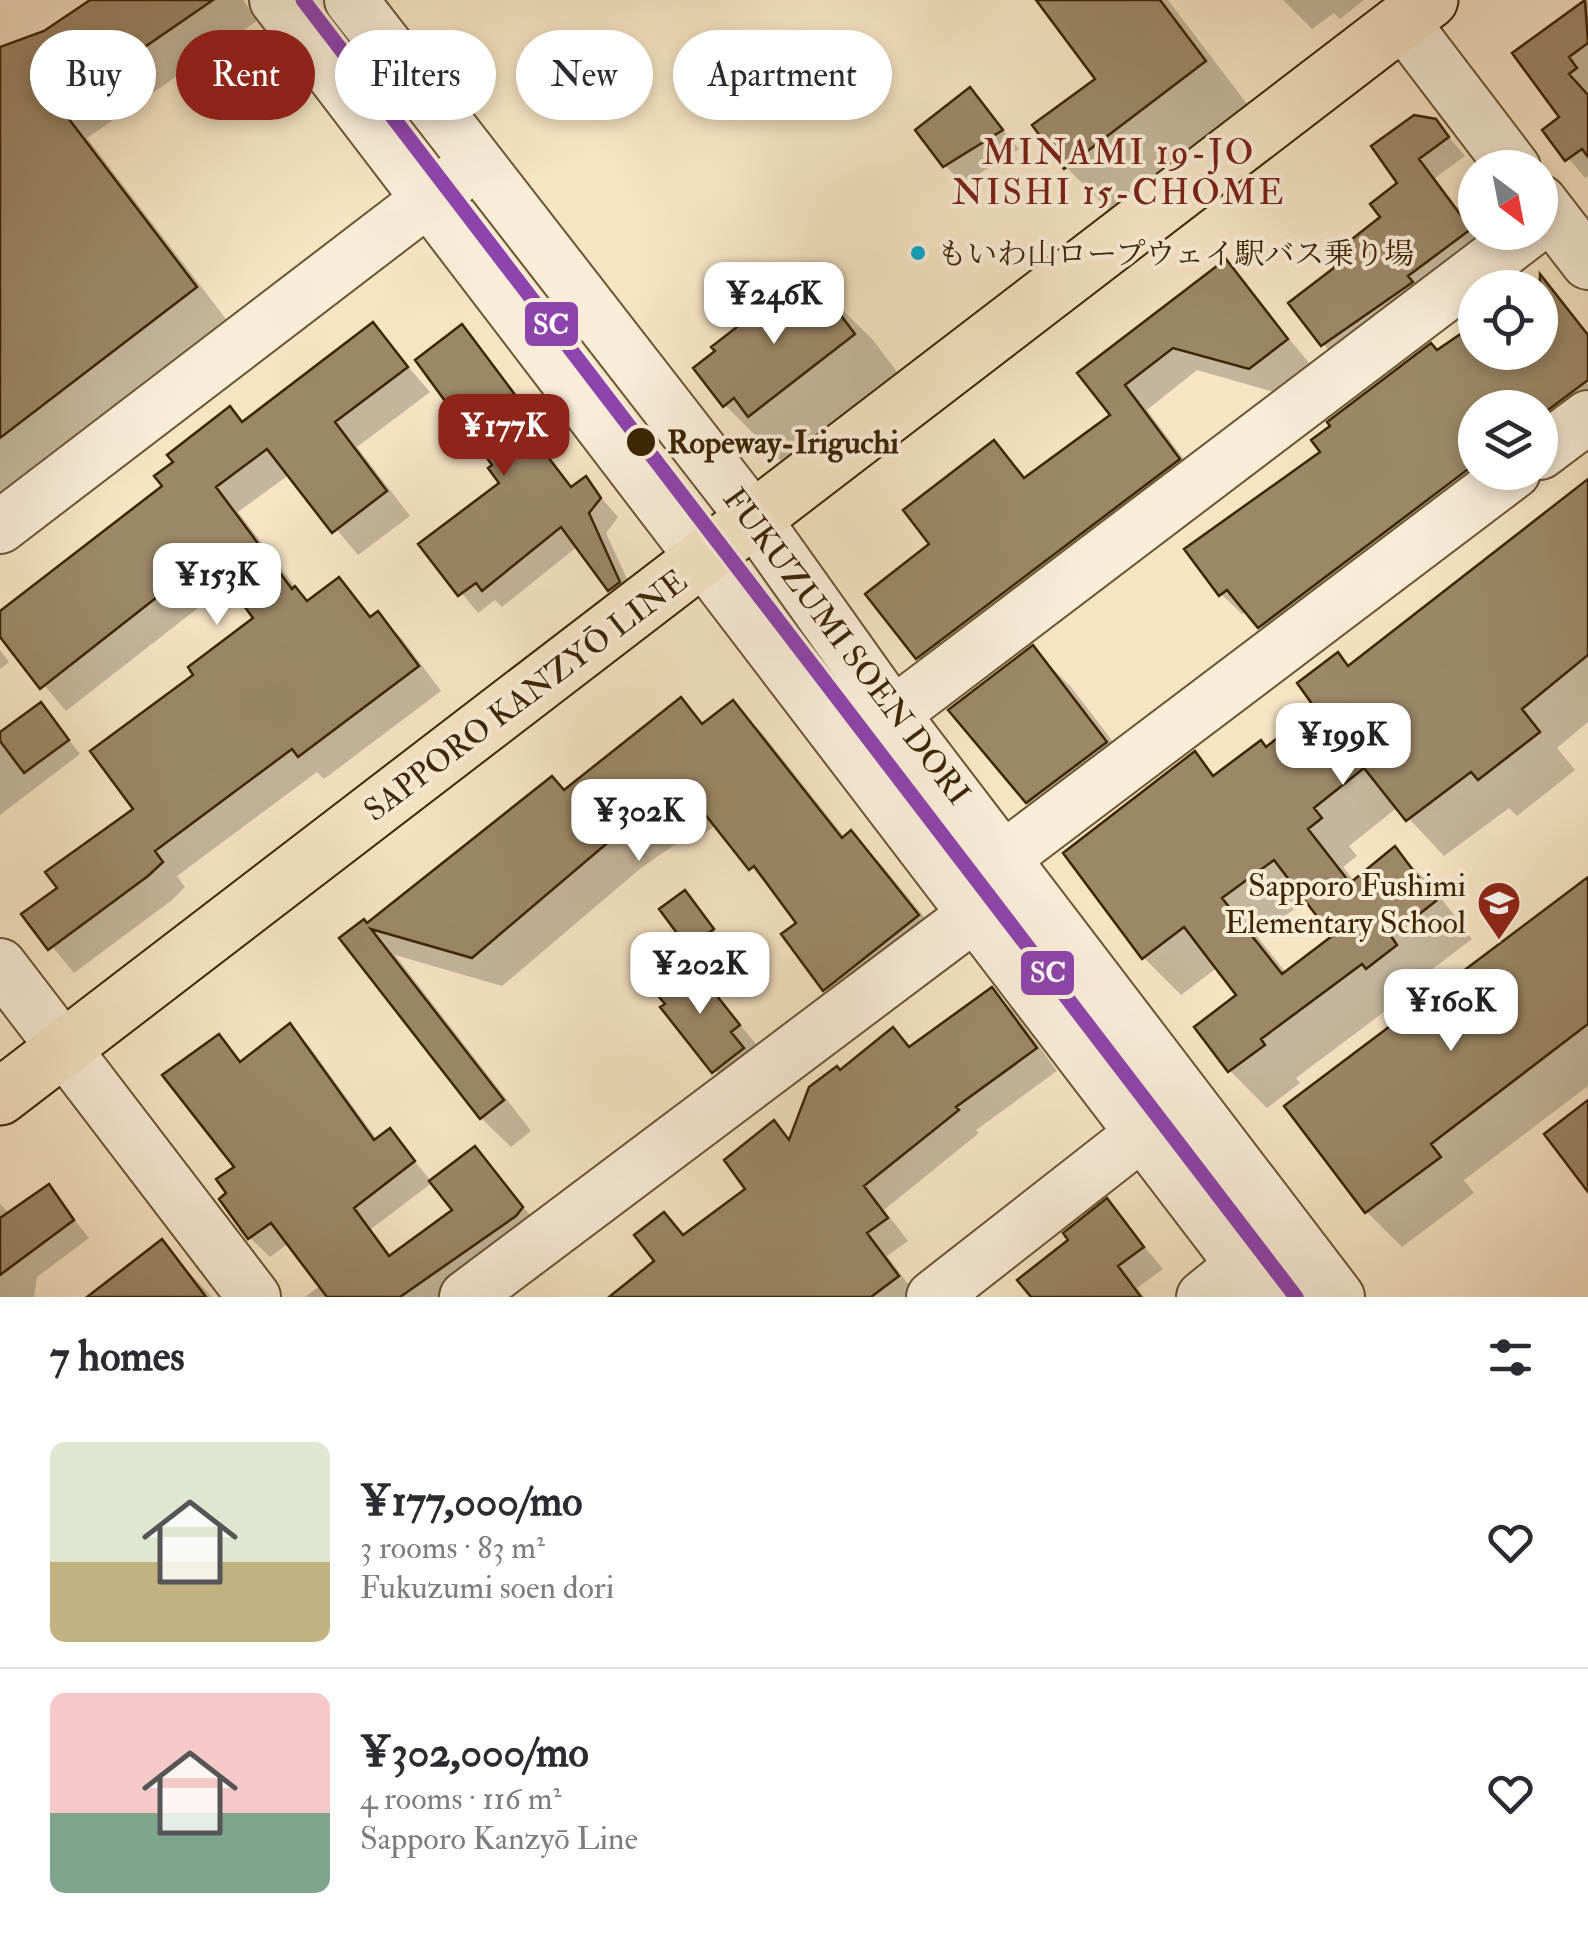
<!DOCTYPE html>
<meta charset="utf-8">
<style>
:root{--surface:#fff;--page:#f7f7f7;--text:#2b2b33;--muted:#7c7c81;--line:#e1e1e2;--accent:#8f2418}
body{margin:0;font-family:"IM FELL Double Pica","Noto Serif JP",serif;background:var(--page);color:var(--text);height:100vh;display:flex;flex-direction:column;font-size:38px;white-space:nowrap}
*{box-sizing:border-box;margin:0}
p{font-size:32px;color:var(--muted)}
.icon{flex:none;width:55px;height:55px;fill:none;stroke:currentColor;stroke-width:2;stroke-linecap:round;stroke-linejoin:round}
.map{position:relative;height:1297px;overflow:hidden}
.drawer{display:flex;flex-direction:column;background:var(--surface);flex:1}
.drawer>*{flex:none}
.banner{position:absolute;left:30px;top:30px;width:1000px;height:90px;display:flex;gap:20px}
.needle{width:65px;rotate:148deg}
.tools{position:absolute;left:1458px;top:150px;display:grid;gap:20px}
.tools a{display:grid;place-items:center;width:100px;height:100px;border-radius:50%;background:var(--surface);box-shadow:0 5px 15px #0003;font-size:50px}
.price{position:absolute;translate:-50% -85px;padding:0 22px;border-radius:20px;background:#fff;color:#222;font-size:32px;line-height:65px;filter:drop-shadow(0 2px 5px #0008)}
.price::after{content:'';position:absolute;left:50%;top:60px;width:30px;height:22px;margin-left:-15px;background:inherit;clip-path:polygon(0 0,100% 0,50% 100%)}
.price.selected{background:var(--accent);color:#fff}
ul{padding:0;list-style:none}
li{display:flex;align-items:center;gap:30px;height:250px;padding:0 50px}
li+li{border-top:2px solid var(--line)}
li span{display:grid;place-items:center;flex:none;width:280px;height:200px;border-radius:15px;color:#555}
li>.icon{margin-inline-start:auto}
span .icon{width:120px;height:120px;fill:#fffc;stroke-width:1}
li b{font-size:42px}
h2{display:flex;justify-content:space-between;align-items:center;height:120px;padding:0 50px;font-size:42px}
.tag{padding:0 35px;border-radius:45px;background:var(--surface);box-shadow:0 5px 15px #0003;font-size:35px;line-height:90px}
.tag.selected{background:var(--accent);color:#fff}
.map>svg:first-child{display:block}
</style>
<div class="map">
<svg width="1588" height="1297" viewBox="0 0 1588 1297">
<rect width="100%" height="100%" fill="#f6e4c3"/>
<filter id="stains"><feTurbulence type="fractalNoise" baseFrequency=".002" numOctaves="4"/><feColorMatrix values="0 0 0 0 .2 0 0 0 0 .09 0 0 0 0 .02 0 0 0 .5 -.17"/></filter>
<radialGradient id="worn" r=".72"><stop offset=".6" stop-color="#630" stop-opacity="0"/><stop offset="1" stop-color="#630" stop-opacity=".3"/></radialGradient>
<path fill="#0003" fill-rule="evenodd" d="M 94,0 L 243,0 L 257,21 L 87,138 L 226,319 L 0,492 L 0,50 L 45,33 Z
M 1039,0 L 1168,0 L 1247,104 L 1109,210 L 1066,167 L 1036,126 L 1099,80 Z
M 1283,0 L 1364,0 L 1340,19 L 1334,13 L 1312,29 Z
M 1588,1 L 1588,176 L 1585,178 L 1545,130 L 1562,118 L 1516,54 Z
M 970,91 L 1019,149 L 963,184 L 945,165 Z
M 1435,121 L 1465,156 L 1435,178 L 1488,248 L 1341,363 L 1323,344 L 1339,267 L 1384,217 Z
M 1226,263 L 1310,364 L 1274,392 L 1197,370 L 1147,410 L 1201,482 L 941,681 L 918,657 L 933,545 L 994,443 L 1027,479 L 1113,415 L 1081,373 Z
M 808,276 L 873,340 L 918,400 L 790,470 L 725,405 Z
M 1540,277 L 1588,333 L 1588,417 L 1540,453 L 1540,408 L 1475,408 L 1475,472 L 1280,647 L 1247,611 L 1242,614 L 1221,594 L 1324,453 L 1437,352 L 1475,328 L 1475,352 L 1540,352 L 1540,288 L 1526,288 Z
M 373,326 L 430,392 L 357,447 L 410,516 L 358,555 L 290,474 L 238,512 L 308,603 L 339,580 L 373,618 L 378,615 L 402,639 L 441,691 L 324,779 L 317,772 L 177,876 L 185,887 L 172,900 L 74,973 L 25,914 L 60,888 L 136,810 L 197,675 L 257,619 L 230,583 L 66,711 L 0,633 L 0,614 L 166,487 L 230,410 L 244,424 Z
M 462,328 L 550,440 L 541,447 L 573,488 L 585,479 L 618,517 L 606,533 L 637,601 L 628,608 L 578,546 L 502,607 L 495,600 L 478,613 L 422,544 L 503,483 Z
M 1588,482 L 1588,722 L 1557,748 L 1575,770 L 1517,816 L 1509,808 L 1444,856 L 1398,807 L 1349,846 L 1357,856 L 1343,867 L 1355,882 L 1395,850 L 1432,886 L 1472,939 L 1426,974 L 1432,983 L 1405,1005 L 1400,1000 L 1296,1078 L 1300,1083 L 1267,1108 L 1230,1071 L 1198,1027 L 1239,996 L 1218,967 L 1181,995 L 1144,958 L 1066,853 L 1194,755 L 1217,777 L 1267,749 L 1319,708 L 1338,656 L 1350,667 ZM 1307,900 L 1336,936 L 1287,974 L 1257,936 Z
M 1033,649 L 1071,687 L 1144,782 L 1064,840 L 1025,801 Z
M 0,650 L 9,662 L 0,669 Z
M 681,700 L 706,725 L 733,704 L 762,733 L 845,838 L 851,834 L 880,863 L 947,945 L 854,1018 L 825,989 L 800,924 L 716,825 L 696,840 L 690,834 L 641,868 L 502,986 L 395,955 L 531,1131 L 511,1147 L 481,1118 L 367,926 L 565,792 Z
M 41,705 L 80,754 L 0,815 L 0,735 Z
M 1588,881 L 1588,1086 L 1464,1180 L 1474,1193 L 1402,1247 L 1367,1212 L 1288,1107 Z
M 693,901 L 720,938 L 699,954 L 690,946 Z
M 690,965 L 756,1044 L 747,1051 L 760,1067 L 732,1090 L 663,1008 Z
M 992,990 L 1014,1012 L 1057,1071 L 976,1130 L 979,1133 L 884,1210 L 908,1241 L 887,1256 L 918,1297 L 613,1297 L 658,1262 L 664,1215 L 685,1236 L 749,1189 L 774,1124 L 791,1141 L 840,1073 L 893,1031 L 911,1048 Z
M 289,1027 L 309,1046 L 378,1141 L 390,1132 L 432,1182 L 475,1149 L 541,1228 L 447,1297 L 305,1297 L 321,1285 L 289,1243 L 270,1257 L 250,1238 L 230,1194 L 238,1167 L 219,1037 L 243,1063 ZM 433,1182 L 456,1211 L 392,1257 L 371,1229 Z
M 48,1187 L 89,1238 L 37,1277 L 34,1297 L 0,1297 L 0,1204 L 10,1214 Z
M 1107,1202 L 1163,1269 L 1137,1288 L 1144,1297 L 1034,1297 L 1071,1240 Z
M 161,1243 L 212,1297 L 91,1297 Z"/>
<path fill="#9c8867" stroke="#3b2503" stroke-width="2.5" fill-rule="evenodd" d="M 90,0 L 213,0 L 59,106 L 197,287 L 0,438 L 0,47 L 44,31 Z
M 1036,0 L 1160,0 L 1206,61 L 1064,169 L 1032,125 L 1095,79 Z
M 1585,0 L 1588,43 L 1569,57 L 1577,68 L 1569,74 L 1588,95 L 1588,157 L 1582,149 L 1565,161 L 1542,130 L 1559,117 L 1512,53 Z
M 970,87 L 1003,130 L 943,167 L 915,130 Z
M 1414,115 L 1436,119 L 1449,137 L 1419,159 L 1471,229 L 1408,276 L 1413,282 L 1321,346 L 1288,303 L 1335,267 L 1328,258 L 1380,217 L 1370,204 L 1397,183 L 1371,146 Z
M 1226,259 L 1288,339 L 1249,369 L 1173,348 L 1125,385 L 1180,459 L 916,659 L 865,594 L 929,544 L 903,510 L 994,440 L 1024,478 L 1110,415 L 1077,373 Z
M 808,272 L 855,334 L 748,417 L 734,398 L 723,407 L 693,368 L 715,351 L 711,347 Z
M 1540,274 L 1588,335 L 1588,380 L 1540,416 L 1540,408 L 1475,408 L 1475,464 L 1258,628 L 1227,590 L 1219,596 L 1184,549 L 1320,452 L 1311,440 L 1330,426 L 1327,422 L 1431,343 L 1437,350 L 1475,324 L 1475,352 L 1540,352 Z
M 373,322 L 408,367 L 335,422 L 387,491 L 332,533 L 267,449 L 216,487 L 292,589 L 295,586 L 307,601 L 339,577 L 370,617 L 378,611 L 419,666 L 298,757 L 292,749 L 155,851 L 163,862 L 148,876 L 48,950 L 21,914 L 57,888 L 45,872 L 133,809 L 90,751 L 193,675 L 188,667 L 253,618 L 208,557 L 40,689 L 0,637 L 0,611 L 162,486 L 154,476 L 173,462 L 167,455 L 230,406 L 242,422 Z
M 462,324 L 534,420 L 525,427 L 571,487 L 586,476 L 601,498 L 589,513 L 620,582 L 608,591 L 561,527 L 482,591 L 476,583 L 458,596 L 418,544 L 499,483 L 488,468 L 492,465 L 415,360 Z
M 1588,479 L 1588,655 L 1522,709 L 1540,732 L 1478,780 L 1471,772 L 1406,821 L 1364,768 L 1314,808 L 1322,818 L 1308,829 L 1350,883 L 1395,846 L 1436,901 L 1391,936 L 1397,945 L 1366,969 L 1362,964 L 1261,1039 L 1265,1045 L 1228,1072 L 1194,1027 L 1236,995 L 1184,927 L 1142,959 L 1063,853 L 1195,751 L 1213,776 L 1261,740 L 1266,747 L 1315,708 L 1297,683 L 1338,652 L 1348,666 ZM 1274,860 L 1332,936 L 1282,974 L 1222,898 Z
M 1033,645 L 1107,742 L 1026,803 L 948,710 Z
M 681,697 L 702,724 L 733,700 L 842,838 L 851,830 L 919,915 L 823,991 L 781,934 L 796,923 L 754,866 L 749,870 L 689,794 L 665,813 L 660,805 L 612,839 L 472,958 L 371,929 L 504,1100 L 480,1119 L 339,938 L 364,919 L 367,923 L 552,776 L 564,790 Z
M 41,702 L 69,740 L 24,773 L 0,741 L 0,732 Z
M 1588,877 L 1588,1024 L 1431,1144 L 1441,1157 L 1365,1213 L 1284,1106 Z
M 685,890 L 714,929 L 688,948 L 659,909 Z
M 690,962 L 740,1025 L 731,1032 L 744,1048 L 712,1073 L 660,1007 L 665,1004 L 654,991 Z
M 992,987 L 1037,1048 L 956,1107 L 959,1110 L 864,1186 L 888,1218 L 867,1233 L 899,1276 L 871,1297 L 609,1297 L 654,1261 L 634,1235 L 664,1212 L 683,1235 L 745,1189 L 724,1160 L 774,1120 L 789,1140 L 809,1087 L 837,1066 L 840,1070 L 893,1027 L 909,1047 Z
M 290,1023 L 374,1140 L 390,1128 L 415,1161 L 354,1208 L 389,1256 L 452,1210 L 429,1181 L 475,1146 L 523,1207 L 516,1216 L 400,1297 L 327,1297 L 271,1223 L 248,1239 L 219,1199 L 226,1193 L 216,1179 L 234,1167 L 162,1075 L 219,1034 L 240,1062 Z
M 1588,1100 L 1588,1192 L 1544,1134 Z
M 49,1184 L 74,1220 L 0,1275 L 0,1218 Z
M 1107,1198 L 1144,1247 L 1118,1266 L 1141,1297 L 1031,1297 L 1017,1280 L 1068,1240 L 1063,1233 Z
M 162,1239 L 206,1297 L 87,1297 Z"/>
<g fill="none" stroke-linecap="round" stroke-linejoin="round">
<defs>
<path id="minor" d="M 276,0 L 1267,1297
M 351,0 L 755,520 L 893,714 L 1338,1297
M 1402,21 L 1514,168
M 1540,201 L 1588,263
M 1540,453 L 1588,417
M 0,527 L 455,179
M 893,714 L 1528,232
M 0,965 L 254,1297
M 466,1297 L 974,915 L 1005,857 L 1514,472
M 933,1297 L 1168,1113
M 1203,1297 L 1270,1243"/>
<path id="major" d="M 0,1097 L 1430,0"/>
</defs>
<use href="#minor" stroke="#6a5533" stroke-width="56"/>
<use href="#major" stroke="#3b2503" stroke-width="59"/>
<use href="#minor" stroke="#f9edd8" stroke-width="52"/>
<use href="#major" stroke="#f6e4c3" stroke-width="55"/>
<defs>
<path id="tram-1" d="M 303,0 L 1296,1297"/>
</defs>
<use href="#tram-1" stroke="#f9edd8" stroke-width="22"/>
<use href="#tram-1" stroke="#8e44ad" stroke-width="15"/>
</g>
<defs>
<symbol id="school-pin" viewBox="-11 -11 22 30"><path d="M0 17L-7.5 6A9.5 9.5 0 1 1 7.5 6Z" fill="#8f2418" stroke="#f9edd8"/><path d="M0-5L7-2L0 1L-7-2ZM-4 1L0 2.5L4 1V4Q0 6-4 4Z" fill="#fff"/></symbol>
</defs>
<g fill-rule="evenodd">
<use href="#school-pin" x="1474" y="878" width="50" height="68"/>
</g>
<circle fill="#00a9ce" stroke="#f9edd8" stroke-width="4" cx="918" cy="253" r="9"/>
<circle fill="#3b2503" stroke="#f9edd8" stroke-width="4" cx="641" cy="442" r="16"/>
<g text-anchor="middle" stroke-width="8" stroke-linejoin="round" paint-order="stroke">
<g font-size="30" fill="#3b2503" stroke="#f9edd8" text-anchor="start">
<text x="937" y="264">もいわ山ロープウェイ駅バス乗り場</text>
</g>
<g font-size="32" font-weight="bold" fill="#3b2503" stroke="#f9edd8" text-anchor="start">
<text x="667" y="453">Ropeway-Iriguchi</text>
</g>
<g font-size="32" fill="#3b2503" stroke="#f9edd8">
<text transform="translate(847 646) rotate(53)" y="11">FUKUZUMI SOEN DORI</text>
<text transform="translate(525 695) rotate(-37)" y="11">SAPPORO KANZYŌ LINE</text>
</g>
<g font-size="32" fill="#3b2503" stroke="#f9edd8" text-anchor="end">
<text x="1466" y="896">Sapporo Fushimi<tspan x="1466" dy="37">Elementary School</tspan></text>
</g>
<g font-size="35" letter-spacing="2.5" fill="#7a1f14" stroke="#f9edd8">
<text x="1119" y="164">MINAMI 19-JO<tspan x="1119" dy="40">NISHI 15-CHOME</tspan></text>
</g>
</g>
<g stroke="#f9edd8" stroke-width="4">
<rect x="523" y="300" width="57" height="48" rx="10" fill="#8e44ad"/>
<rect x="1019" y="949" width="57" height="48" rx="10" fill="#8e44ad"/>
</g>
<g font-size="28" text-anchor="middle" font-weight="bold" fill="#fff">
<text x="551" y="334">SC</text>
<text x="1048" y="982">SC</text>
</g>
<rect width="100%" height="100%" filter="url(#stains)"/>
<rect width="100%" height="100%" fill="url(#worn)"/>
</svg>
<div class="tools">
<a><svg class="needle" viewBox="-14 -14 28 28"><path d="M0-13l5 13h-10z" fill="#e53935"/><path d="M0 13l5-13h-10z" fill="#7c7c81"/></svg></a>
<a><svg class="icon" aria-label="locate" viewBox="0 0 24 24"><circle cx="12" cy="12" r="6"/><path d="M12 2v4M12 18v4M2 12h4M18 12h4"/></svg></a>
<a><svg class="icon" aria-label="layers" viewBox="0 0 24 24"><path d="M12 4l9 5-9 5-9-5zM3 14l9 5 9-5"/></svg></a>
</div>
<b class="price" style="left:774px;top:347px">¥246K</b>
<b class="price selected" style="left:504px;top:479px">¥177K</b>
<b class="price" style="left:217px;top:628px">¥153K</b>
<b class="price" style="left:1343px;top:788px">¥199K</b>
<b class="price" style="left:639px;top:864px">¥302K</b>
<b class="price" style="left:700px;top:1017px">¥202K</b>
<b class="price" style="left:1451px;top:1054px">¥160K</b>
<div class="banner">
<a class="tag">Buy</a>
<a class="tag selected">Rent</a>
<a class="tag">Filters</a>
<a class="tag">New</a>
<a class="tag">Apartment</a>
</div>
</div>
<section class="drawer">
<h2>7 homes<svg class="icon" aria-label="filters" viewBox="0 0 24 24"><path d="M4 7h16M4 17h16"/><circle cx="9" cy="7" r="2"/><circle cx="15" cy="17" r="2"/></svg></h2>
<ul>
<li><span style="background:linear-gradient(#dfe7d0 60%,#c2b280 0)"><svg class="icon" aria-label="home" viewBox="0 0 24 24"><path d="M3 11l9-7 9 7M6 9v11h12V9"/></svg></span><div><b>¥177,000/mo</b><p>3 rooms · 83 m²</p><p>Fukuzumi soen dori</p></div><svg class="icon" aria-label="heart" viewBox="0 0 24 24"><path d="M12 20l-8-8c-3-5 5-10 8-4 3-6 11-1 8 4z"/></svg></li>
<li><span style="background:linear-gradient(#f6c9c9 60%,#7fa58c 0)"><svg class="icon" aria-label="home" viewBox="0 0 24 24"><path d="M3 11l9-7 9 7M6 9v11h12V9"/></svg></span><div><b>¥302,000/mo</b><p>4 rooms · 116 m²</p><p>Sapporo Kanzyō Line</p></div><svg class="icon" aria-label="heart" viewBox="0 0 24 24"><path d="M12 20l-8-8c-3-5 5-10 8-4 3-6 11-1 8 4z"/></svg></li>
</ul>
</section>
